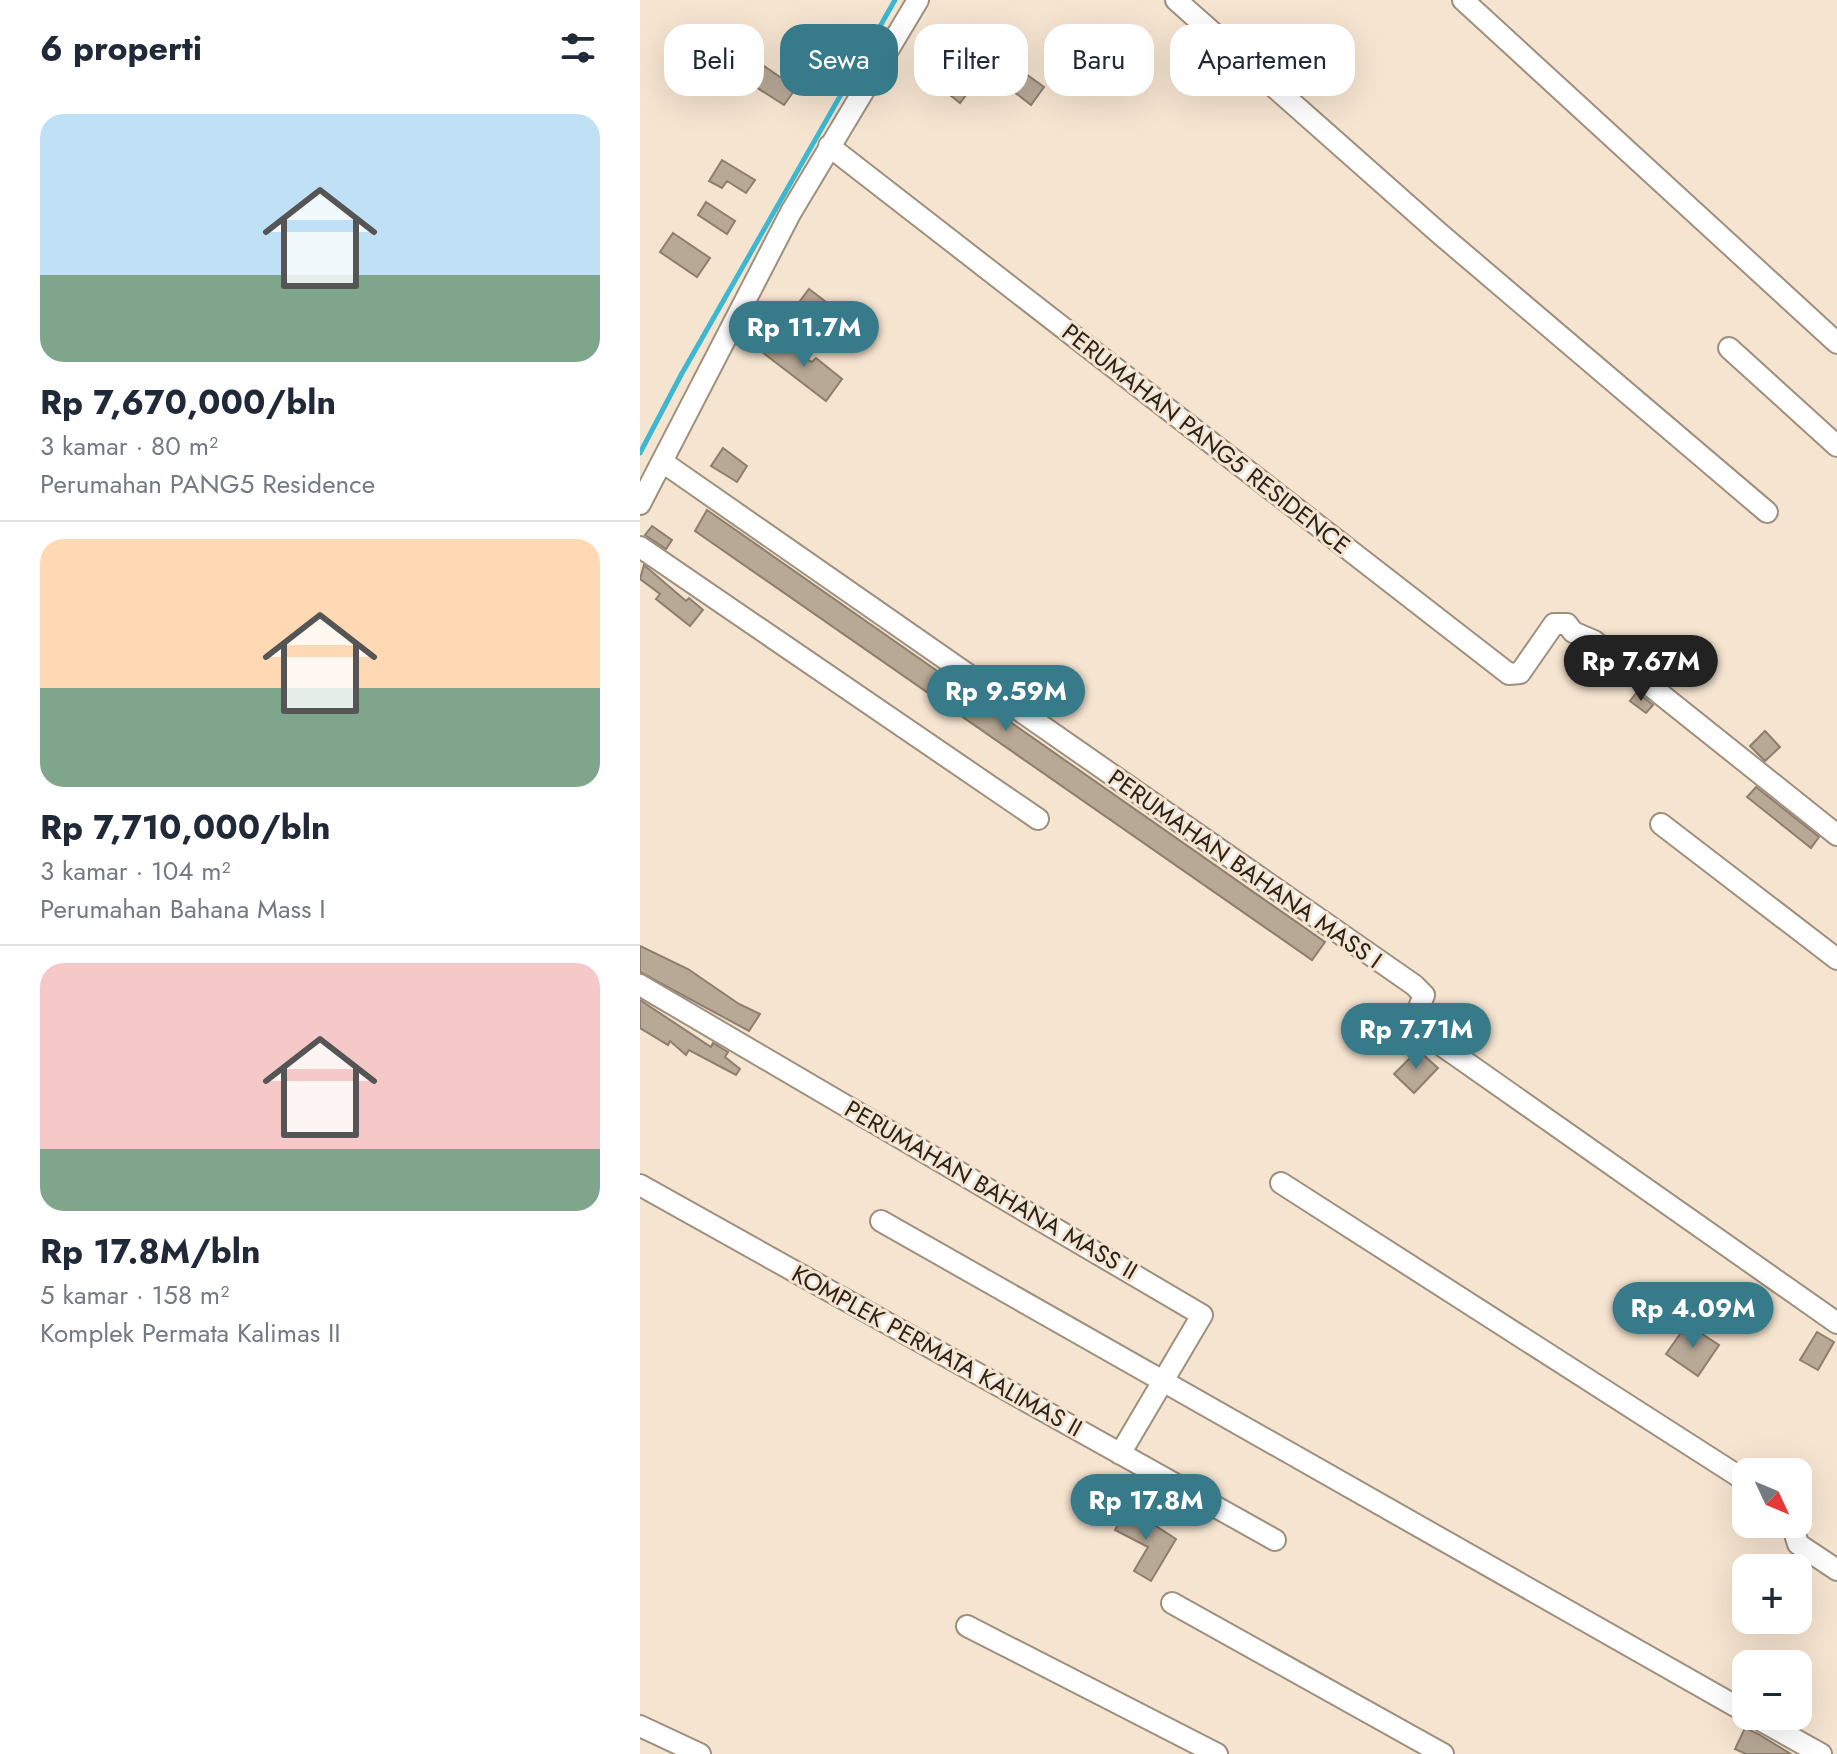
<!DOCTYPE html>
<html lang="id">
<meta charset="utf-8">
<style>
:root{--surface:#fff;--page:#f6f6f7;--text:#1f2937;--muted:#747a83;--line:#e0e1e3;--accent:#377a8a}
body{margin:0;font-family:Jost,sans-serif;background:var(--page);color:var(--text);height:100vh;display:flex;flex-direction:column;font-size:30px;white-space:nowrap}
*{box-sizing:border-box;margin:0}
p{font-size:26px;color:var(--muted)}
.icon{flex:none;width:44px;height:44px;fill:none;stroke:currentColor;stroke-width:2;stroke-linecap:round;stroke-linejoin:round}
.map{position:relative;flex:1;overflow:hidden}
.panel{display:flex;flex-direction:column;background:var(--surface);width:640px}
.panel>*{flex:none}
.top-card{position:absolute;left:24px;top:24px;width:760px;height:72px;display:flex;gap:16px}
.needle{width:52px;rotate:134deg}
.tools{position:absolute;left:1092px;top:1458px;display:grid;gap:16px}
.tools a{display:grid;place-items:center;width:80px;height:80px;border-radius:16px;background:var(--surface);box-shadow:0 8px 32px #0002;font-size:40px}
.price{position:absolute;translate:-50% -68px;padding:0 18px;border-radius:28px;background:var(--accent);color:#fff;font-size:26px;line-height:52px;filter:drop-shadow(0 2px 4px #0008)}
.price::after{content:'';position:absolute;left:50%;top:48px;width:24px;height:18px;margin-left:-12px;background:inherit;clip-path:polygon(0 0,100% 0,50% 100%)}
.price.active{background:#222;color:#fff}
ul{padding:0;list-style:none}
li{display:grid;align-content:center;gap:16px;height:424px;padding:0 40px}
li+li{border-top:2px solid var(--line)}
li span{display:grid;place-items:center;height:248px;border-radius:24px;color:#555}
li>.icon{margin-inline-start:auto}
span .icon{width:144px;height:144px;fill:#fffc;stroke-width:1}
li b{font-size:34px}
h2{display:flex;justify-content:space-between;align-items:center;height:96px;padding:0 40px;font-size:34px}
.tag{padding:0 28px;border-radius:24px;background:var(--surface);box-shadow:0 8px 32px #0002;font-size:28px;line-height:72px}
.tag.active{background:var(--accent);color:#fff}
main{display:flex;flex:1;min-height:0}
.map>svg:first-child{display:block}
</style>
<main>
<section class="panel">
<h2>6 properti<svg class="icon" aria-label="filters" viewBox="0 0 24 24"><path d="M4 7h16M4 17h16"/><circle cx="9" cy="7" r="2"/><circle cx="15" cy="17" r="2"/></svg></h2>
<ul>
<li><span style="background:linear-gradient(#bfe0f5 65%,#7fa58c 0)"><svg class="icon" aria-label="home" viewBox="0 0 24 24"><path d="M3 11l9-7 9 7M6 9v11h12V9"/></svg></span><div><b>Rp 7,670,000/bln</b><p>3 kamar · 80 m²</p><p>Perumahan PANG5 Residence</p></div></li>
<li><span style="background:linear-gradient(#ffd9b3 60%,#7fa58c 0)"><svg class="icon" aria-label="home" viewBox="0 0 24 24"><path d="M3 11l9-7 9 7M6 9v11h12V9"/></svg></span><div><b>Rp 7,710,000/bln</b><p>3 kamar · 104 m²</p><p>Perumahan Bahana Mass I</p></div></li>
<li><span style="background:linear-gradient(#f6c9c9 75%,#7fa58c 0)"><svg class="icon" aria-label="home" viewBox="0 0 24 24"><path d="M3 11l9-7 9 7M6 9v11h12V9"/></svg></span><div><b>Rp 17.8M/bln</b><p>5 kamar · 158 m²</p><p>Komplek Permata Kalimas II</p></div></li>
</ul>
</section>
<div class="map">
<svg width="1197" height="1754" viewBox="0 0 1197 1754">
<rect width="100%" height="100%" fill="#f5e4d0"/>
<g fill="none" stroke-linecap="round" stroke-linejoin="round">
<path stroke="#3cb8d2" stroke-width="5" d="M 0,453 L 41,375 L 255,0"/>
</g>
<path fill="#b8a896" stroke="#8d7e6d" stroke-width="2" d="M 95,46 L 156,88 L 144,105 L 83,66 Z
M 304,50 L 339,78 L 320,103 L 285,75 Z
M 386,74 L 404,87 L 391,105 L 373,91 Z
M 82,160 L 115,180 L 106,193 L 87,181 L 82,188 L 69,181 Z
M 66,202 L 95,221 L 87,234 L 58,215 Z
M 33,233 L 70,258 L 57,277 L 20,252 Z
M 169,289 L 198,311 L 184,331 L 154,309 Z
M 134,336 L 166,359 L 172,362 L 176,358 L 202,379 L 186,401 L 122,352 Z
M 83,448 L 107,466 L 97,482 L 71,466 Z
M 67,510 L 685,942 L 672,960 L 55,531 Z
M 12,526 L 32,540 L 26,549 L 5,535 Z
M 4,565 L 46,601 L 49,598 L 63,610 L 50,626 L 16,599 L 20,594 L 0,579 Z
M 1026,654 L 1042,667 L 1031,680 L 1015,668 Z
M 997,692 L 1013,705 L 1006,713 L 990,701 Z
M 1125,731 L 1140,747 L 1125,761 L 1110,746 Z
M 1116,787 L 1179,837 L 1171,848 L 1107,797 Z
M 0,946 L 48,969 L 99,1004 L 120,1014 L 109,1031 L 0,972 Z
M 0,1000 L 71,1047 L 73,1043 L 88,1052 L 85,1057 L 100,1069 L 96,1075 L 49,1050 L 46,1055 L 30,1041 L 28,1045 L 0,1028 Z
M 778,1050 L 798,1068 L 774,1093 L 754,1074 Z
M 1047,1324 L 1079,1345 L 1058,1376 L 1026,1354 Z
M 1177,1332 L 1194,1342 L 1178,1370 L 1160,1360 Z
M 487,1507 L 536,1539 L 511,1581 L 494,1571 L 508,1547 L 475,1530 Z
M 1105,1728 L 1118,1734 L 1151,1754 L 1106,1754 L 1095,1749 Z"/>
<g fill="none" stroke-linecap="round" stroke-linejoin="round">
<defs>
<path id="minor" d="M 536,0 L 799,233 L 1127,512
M 823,0 L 1197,343
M 189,146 L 869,674 L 880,673 L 914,624 L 927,624 L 933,632 L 954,641 L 1197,835
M 1089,348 L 1197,446
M 24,463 L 774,985 L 784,995 L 774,1020 L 777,1028 L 1197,1323
M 0,504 L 151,212 L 278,0
M 0,547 L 398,819
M 1021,824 L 1197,959
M 0,985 L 562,1315 L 480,1454
M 641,1183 L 1106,1481
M 0,1185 L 635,1540
M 241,1221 L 1106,1712
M 1152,1524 L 1158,1544 L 1197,1570
M 532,1603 L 803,1754
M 327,1626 L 577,1754
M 1113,1716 L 1181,1754
M 0,1726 L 60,1754"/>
</defs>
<use href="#minor" stroke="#9f907e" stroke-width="24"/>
<use href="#minor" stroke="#fff" stroke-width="20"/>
</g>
<g text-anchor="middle" stroke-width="6" stroke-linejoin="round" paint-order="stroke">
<g font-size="24" fill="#29231c" stroke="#f5e4d0">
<text transform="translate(566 439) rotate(38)" y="8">PERUMAHAN PANG5 RESIDENCE</text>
<text transform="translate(605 869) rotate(35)" y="8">PERUMAHAN BAHANA MASS I</text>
<text transform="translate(351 1190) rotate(30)" y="8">PERUMAHAN BAHANA MASS II</text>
<text transform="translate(297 1351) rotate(29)" y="8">KOMPLEK PERMATA KALIMAS II</text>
</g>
</g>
</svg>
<div class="tools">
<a><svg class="needle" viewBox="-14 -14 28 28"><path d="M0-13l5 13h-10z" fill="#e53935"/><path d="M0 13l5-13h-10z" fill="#747a83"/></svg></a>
<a>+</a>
<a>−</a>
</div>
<b class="price" style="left:164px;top:369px">Rp 11.7M</b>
<b class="price active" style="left:1001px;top:703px">Rp 7.67M</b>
<b class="price" style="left:366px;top:733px">Rp 9.59M</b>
<b class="price" style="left:776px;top:1071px">Rp 7.71M</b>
<b class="price" style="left:1053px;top:1350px">Rp 4.09M</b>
<b class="price" style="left:506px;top:1542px">Rp 17.8M</b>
<div class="top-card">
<a class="tag">Beli</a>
<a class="tag active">Sewa</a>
<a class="tag">Filter</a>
<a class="tag">Baru</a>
<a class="tag">Apartemen</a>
</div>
</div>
</main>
